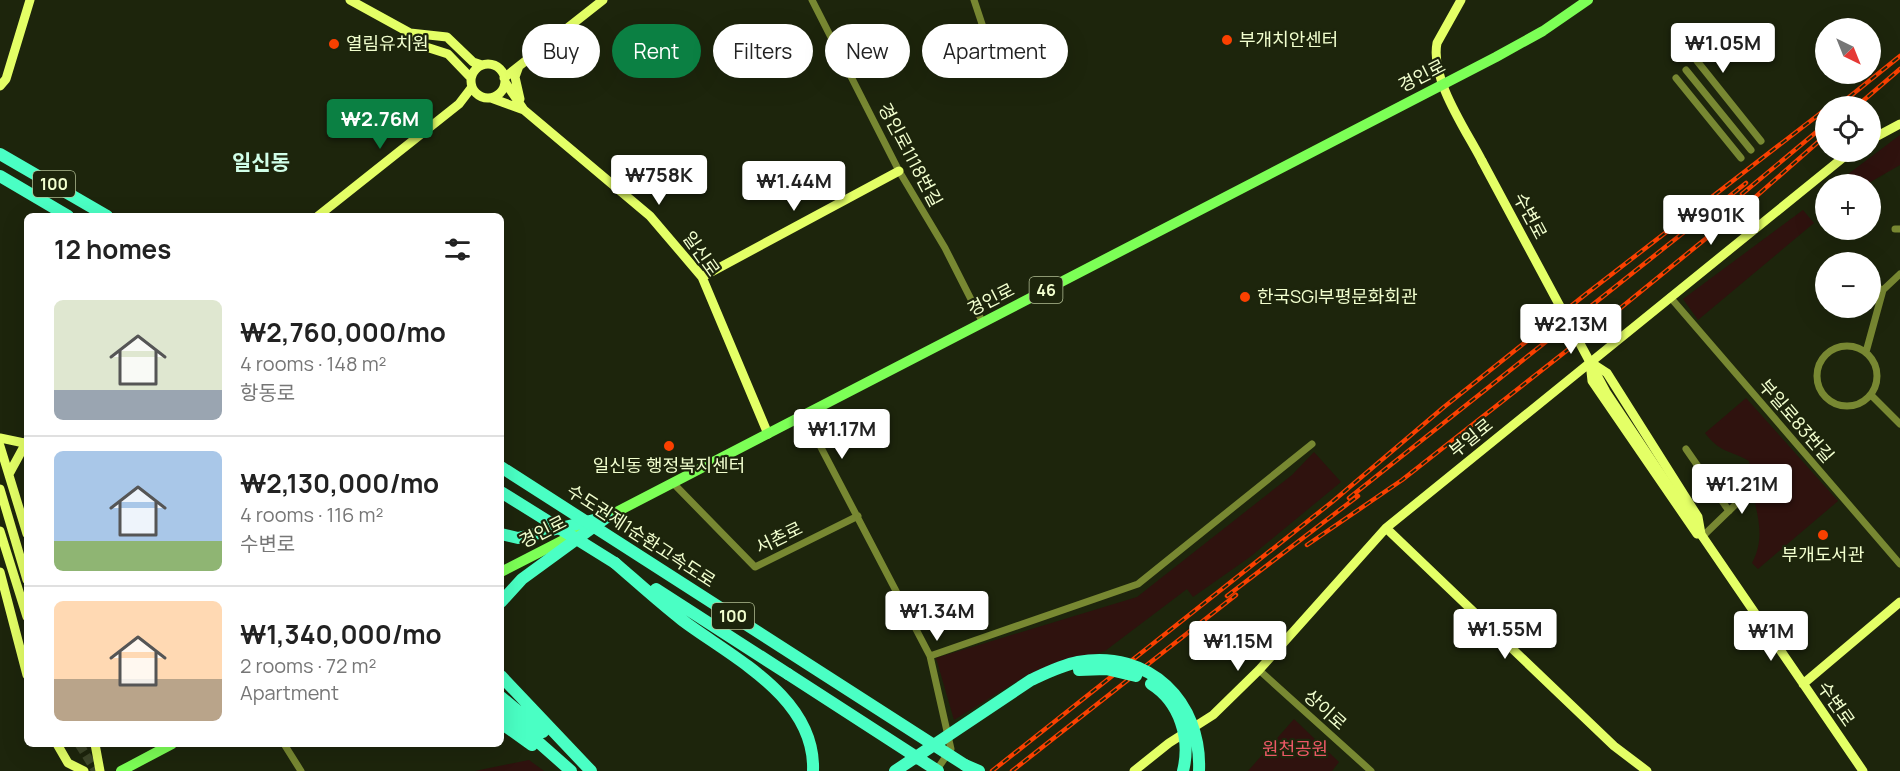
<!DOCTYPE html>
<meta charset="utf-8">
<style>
:root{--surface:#fff;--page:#f6f6f6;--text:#222;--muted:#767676;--line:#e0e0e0;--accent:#0b8043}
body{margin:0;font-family:Manrope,"Noto Sans KR",sans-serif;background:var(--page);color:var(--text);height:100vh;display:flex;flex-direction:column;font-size:22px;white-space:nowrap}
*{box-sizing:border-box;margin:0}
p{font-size:20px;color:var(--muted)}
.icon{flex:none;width:33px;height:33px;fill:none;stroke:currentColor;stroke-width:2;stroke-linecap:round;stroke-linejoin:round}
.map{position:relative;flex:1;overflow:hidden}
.panel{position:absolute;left:24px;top:213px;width:480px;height:534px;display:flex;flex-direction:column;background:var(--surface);border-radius:9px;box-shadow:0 6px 24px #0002}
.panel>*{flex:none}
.hud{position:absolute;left:522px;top:24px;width:570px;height:54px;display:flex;gap:12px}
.needle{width:39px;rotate:137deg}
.tools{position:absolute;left:1815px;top:18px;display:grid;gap:12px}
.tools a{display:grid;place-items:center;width:66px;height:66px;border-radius:50%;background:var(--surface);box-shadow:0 6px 24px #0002;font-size:30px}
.price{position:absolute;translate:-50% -51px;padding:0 14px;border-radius:6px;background:#fff;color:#222;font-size:20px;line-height:39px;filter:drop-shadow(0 2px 3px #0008)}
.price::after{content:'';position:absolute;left:50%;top:36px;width:18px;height:14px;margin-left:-9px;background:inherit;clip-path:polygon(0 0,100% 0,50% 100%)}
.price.active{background:var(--accent);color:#fff}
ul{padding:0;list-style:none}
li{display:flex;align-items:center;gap:18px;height:150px;padding:0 30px}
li+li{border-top:2px solid var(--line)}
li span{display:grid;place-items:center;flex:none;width:168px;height:120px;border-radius:9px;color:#555}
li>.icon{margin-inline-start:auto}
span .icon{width:72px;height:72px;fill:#fffc;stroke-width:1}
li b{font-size:26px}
h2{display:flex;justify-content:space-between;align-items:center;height:72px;padding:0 30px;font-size:26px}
.chip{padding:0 21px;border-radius:27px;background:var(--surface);box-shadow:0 6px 24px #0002;font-size:21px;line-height:54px}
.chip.active{background:var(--accent);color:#fff}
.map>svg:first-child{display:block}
</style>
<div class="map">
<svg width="1900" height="771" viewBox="0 0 1900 771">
<rect width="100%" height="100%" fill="#1d250c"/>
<path fill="#2f120e" d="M 1900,135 L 1900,165 L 1867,184 L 1835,184 Z
M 1803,210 L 1814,223 L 1698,320 L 1683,299 Z
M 1746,398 L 1838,501 L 1758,569 L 1752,563 C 1763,542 1760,525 1755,503 C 1752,489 1752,475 1749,461 C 1730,450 1720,453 1705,433 Z
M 1314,452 L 1341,482 L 1250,557 L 1193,597 L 1187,589 L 1105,651 L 1027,675 L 954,720 L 936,658 L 1137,597 L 1292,475 Z
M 1294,719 L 1339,762 L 1332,771 L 1248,771 Z
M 529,760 L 544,771 L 475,771 Z"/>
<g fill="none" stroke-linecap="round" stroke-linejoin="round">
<path stroke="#3d4629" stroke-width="9" stroke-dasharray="9 4.5" stroke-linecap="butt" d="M 79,744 L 96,771"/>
<path stroke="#788832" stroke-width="7" d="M 812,0 L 899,171 L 945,248 L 983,323
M 974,0 L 991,51
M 1697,61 L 1761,141
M 1686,70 L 1751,150
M 1676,78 L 1741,158
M 1895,229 L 1900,229
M 1870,285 L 1883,290
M 1670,297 L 1900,564
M1817 376a30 30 0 1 1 60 0a30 30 0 1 1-60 0Z
M 1866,352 L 1883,290 L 1900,274
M 1871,395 L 1900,424
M 804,415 L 930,656 L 951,749 L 936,771
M 1686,449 L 1729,511
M 673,483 L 755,567 L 858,516
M 1702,537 L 1766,475
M 930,656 L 1138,584 L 1312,444
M 1259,670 L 1371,771
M 284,744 L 301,771"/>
<path stroke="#e4ff66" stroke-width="9" d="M 350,0 L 410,33 L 423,46 L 448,54 L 471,78
M 1461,0 L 1437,43 C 1430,79 1466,130 1482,161
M 410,33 L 447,37 L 473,62 L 482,65
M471 81a17 17 0 1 1 34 0a17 17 0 1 1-34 0Z
M 519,66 L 515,77 L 520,99
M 504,78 L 603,0
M 505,82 L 524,110 L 650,216 L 702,277 L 768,434
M 0,86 L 6,79 L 30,0
M 491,98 L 524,110
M 1870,140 L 1900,124
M 318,216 L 459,104 L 472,87
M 702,277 L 899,171
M 1590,362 L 1607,373 L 1698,517 L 1701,534
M 1590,362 L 1592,381 L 1697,534
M 0,438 L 24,443
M 0,446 L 27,534
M 9,474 L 27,441
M 0,489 L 27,580
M 1696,527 L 1863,771
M 1386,528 L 1614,746 L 1647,771
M 0,531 L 27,617
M 0,572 L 27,675
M 1803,684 L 1900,602
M 57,744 L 68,763 L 84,771
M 95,744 L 100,771
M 1134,771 L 1169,743 L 1213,715 L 1259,670 L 1386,528 L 1850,152"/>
<path stroke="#7cff56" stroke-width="10" d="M 601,520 L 1496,57 L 1543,31 L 1588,0
M 501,572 L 577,533
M 121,771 L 172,744"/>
<path stroke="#4affc4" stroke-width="12" d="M 0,154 L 107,216
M 0,176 L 68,216
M 501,534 L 518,538 L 594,520
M 615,563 C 637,582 659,602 682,620 C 731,657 816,697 813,771
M 656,589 L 788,674
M 501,602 L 522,579 L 607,517
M 501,676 L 591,771
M 501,697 L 543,732
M 501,709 L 571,771
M 501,723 L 532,745
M 965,765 L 979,771"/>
<defs>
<path id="rail" d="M 1838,106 L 1900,56
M 1857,106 L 1900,69
M 1742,194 L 1826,124
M 1349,498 L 1746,183
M 1307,545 L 1402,480 L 1607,319 L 1736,214 L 1826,135
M 1227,596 L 1358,496
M 992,771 L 1332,502 L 1444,407 L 1586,294 L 1826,109
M 1012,771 L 1236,595"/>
</defs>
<use href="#rail" stroke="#fa4000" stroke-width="4.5"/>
<use href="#rail" stroke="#1d250c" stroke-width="2" stroke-dasharray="7" stroke-linecap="butt"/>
<path stroke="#e4ff66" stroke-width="9" d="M 1482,161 L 1606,392 L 1696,527"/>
<path stroke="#4affc4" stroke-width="12" d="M 501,467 L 965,765
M 501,492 L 615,563
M 1079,670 L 1106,669 L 1136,676
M 788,674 L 938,771
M 1151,684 C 1180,702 1191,739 1183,771
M 895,771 L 1031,680 C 1046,673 1062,665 1078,662 C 1149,649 1202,702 1199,771"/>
</g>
<g fill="#fa4000" stroke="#1d250c" stroke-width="2">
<circle cx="1227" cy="40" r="6"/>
<circle cx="334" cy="44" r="6"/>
<circle cx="1245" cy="297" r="6"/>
<circle cx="669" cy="446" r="6"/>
<circle cx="1823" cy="535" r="6"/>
</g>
<g text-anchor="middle" stroke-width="4.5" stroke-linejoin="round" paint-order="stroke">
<g fill="#1d250c" stroke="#b2be94" stroke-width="1.5">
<rect x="33" y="171" width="42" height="26" rx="4.5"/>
<rect x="1029.5" y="277" width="33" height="26" rx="4.5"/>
<rect x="712" y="603" width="42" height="26" rx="4.5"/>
</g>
<g font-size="16" font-weight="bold" fill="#f2ffcf">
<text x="54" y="190">100</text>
<text x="1046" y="296">46</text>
<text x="733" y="622">100</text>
</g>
<g font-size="18" fill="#f2ffcf" stroke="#1d250c" text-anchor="start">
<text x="1239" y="46">부개치안센터</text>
<text x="346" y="50">열림유치원</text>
<text x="1257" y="303">한국SGI부평문화회관</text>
<text x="669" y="472" text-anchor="middle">일신동 행정복지센터</text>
<text x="1823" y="561" text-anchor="middle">부개도서관</text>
</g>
<g font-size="18" fill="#f2ffcf" stroke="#1d250c">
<text transform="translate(1422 76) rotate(-27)" y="6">경인로</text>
<text transform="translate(910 155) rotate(62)" y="6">경인로1118번길</text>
<text transform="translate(1530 216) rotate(62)" y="6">수변로</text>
<text transform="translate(701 254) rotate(55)" y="6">일신로</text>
<text transform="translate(991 300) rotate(-27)" y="6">경인로</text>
<text transform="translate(1796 421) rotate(49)" y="6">부일로83번길</text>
<text transform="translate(1471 438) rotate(-39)" y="6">부일로</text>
<text transform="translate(543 532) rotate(-27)" y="6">경인로</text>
<text transform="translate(641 536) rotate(33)" y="6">수도권제1순환고속도로</text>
<text transform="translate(779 538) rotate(-26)" y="6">서촌로</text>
<text transform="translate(1836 704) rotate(55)" y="6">수변로</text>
<text transform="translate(1325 710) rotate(42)" y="6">상이로</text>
</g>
<g font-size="18" fill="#ec5866" stroke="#1d250c">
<text x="1295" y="755">원천공원</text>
</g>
<g font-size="21" font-weight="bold" fill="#d1ffe9" stroke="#1d250c">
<text x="261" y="170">일신동</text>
</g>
</g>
</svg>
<div class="tools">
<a><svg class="needle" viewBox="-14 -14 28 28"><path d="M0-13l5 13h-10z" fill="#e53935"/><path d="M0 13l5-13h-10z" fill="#767676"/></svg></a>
<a><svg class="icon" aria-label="locate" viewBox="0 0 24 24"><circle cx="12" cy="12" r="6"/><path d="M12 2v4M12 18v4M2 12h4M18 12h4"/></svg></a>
<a>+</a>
<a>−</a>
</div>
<b class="price" style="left:1723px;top:74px">₩1.05M</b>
<b class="price active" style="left:380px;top:150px">₩2.76M</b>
<b class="price" style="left:659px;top:206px">₩758K</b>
<b class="price" style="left:794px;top:212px">₩1.44M</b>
<b class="price" style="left:1711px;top:246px">₩901K</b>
<b class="price" style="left:1571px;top:355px">₩2.13M</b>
<b class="price" style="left:842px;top:460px">₩1.17M</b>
<b class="price" style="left:1742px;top:515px">₩1.21M</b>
<b class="price" style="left:937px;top:642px">₩1.34M</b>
<b class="price" style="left:1505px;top:660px">₩1.55M</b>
<b class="price" style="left:1771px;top:662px">₩1M</b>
<b class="price" style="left:1238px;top:672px">₩1.15M</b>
<div class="hud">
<a class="chip">Buy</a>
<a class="chip active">Rent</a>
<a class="chip">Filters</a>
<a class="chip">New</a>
<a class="chip">Apartment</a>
</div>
<section class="panel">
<h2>12 homes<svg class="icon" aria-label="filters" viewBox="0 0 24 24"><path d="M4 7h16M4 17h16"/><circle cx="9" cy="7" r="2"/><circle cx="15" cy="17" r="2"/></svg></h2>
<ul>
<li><span style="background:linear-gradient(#dfe7d0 75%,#9aa5b1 0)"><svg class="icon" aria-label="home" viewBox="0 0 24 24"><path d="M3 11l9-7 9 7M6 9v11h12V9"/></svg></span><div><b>₩2,760,000/mo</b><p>4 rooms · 148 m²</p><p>항동로</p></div></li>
<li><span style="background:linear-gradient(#a9c7e8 75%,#8fb573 0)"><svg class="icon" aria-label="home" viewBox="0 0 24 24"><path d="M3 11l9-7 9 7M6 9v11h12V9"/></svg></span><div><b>₩2,130,000/mo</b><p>4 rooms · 116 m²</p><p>수변로</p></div></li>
<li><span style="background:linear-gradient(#ffd9b3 65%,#b9a48a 0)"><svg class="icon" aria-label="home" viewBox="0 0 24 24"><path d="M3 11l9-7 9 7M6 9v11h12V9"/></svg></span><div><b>₩1,340,000/mo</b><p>2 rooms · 72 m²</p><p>Apartment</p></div></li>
</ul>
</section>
</div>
